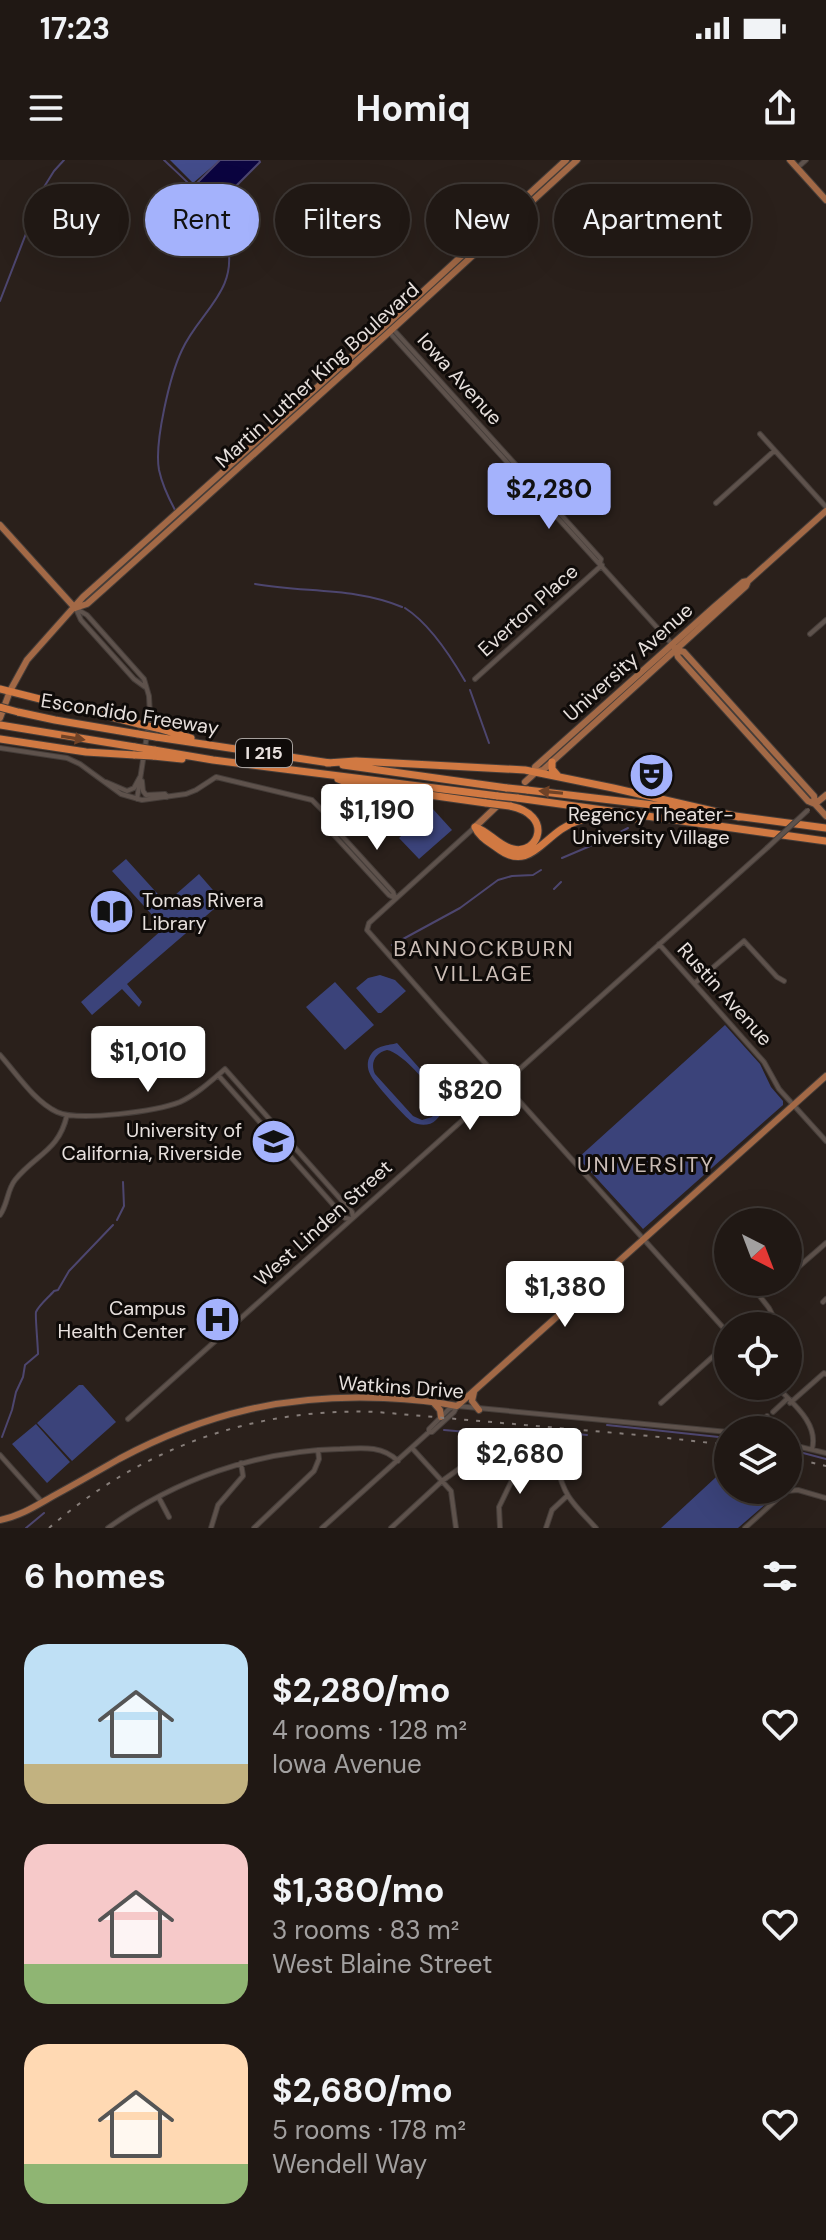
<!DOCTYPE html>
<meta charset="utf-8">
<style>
:root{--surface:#201814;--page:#2d2522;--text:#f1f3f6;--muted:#a2a0a0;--line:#3d3734;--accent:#a4b2fc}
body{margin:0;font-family:"DM Sans",sans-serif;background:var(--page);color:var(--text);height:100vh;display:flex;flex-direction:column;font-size:30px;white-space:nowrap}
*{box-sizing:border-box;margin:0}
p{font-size:26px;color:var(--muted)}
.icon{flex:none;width:44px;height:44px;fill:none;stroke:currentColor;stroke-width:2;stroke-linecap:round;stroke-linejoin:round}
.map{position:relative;height:1368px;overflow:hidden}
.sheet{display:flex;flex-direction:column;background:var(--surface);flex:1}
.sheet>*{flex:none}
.guide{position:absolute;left:24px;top:24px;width:778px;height:72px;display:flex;gap:16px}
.needle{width:52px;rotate:138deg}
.buttons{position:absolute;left:714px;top:1048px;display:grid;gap:16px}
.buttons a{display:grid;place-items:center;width:88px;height:88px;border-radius:50%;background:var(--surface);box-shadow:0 8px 32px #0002,0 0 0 2px var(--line);font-size:40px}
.price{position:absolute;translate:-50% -68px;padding:0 18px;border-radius:8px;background:#fff;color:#222;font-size:26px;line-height:52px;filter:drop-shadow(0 2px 4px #0008)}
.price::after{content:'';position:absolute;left:50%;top:48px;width:24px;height:18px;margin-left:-12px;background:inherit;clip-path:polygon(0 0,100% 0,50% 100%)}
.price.current{background:var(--accent);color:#111}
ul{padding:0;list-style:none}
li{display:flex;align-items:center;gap:24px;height:200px;padding:0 24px}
li span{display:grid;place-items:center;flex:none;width:224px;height:160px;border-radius:24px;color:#555}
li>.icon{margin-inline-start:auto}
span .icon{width:96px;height:96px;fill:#fffc;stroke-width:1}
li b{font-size:34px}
h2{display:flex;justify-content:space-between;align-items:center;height:96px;padding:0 24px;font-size:34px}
.tag{padding:0 28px;border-radius:36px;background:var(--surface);box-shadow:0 8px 32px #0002,0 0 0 2px var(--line);font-size:28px;line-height:72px}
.tag.current{background:var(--accent);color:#111}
.status{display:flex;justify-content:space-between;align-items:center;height:56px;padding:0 40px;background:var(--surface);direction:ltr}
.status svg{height:22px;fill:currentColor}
header{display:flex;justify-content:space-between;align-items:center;height:104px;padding:0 24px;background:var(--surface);font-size:36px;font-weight:700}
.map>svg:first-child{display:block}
</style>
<div class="status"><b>17:23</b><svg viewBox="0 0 49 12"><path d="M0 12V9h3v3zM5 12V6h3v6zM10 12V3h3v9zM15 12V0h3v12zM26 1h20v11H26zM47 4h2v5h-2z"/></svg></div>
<header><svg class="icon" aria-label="menu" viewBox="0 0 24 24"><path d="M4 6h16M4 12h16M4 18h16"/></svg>Homiq<svg class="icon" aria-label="share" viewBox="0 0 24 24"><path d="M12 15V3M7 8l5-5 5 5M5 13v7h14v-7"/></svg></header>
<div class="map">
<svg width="826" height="1368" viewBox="0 0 826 1368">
<rect width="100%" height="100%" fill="#2a201b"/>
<path fill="#3b437a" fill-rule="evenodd" d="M 432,648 L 452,670 L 419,699 L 399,678 Z
M 126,699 L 166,743 L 199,714 L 219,737 L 218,739 L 221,743 L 127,824 L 142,842 L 139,847 L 122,829 L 92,855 L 81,842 L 164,768 L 112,711 Z
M 380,815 L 395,820 L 406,831 L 381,853 L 378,853 L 356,828 L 368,818 Z
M 335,822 L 374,865 L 345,890 L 306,847 Z
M 725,865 L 760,904 L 771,927 L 783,941 L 783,945 L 643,1069 L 578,998 Z
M 397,883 L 446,938 C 443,945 443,954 436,960 C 430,966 420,966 412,962 C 405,957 373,922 370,914 C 367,908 367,901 370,896 C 377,884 388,886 397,883 ZM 387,890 C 402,892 438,932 439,947 L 432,957 L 422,960 L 413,956 L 375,914 C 370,903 375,893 387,890 Z
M 79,1225 L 83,1225 L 116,1262 L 72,1301 L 37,1263 Z
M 36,1264 L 70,1302 L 47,1323 L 12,1284 Z
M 728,1306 L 728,1330 L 782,1330 L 738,1368 L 661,1368 Z"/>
<path fill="#434c8b" d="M 170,0 L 220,0 L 193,23 Z"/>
<path fill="#0b0440" stroke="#4d466f" stroke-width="2" d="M 220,0 L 259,0 L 260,2 L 218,44 L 197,23 Z
M 182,27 L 195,42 L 180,55 L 191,69 L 176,82 L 151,55 Z"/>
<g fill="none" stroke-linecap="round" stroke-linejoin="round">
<path stroke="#4d466f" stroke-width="2" d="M 164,0 C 189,24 218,47 227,82 C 239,131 200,151 182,190 C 170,215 154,283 159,310 C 162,324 168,337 175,350
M 0,141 L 44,27 L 54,11 L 64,0
M 255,424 C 304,433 354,427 402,447
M 405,448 C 430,464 450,495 465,521
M 470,530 L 489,583
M 562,698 L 609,678 L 628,668
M 554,729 L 561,722
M 392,785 L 460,748 L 498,720 L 512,716 L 533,715 L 541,710
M 117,1060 L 124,1046 L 123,1022
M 607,1265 L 728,1278
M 444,1270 L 502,1275 L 533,1270 L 587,1275
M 2,1277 L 12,1250 L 16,1232 L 23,1217 L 25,1205 L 38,1194 C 38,1186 35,1155 36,1152 C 39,1145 49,1137 54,1131 L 58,1130 L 69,1111 L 113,1065
M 788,1289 L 826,1299
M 26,1368 L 44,1353"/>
<defs>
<path id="minor" d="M 797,8 L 806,0
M 393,169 L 601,399 L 600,403
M 389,172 L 672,484
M 760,274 L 826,347
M 716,343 L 774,291
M 75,448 L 87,455 L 144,519 L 149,536 L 150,555 L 137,639
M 76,449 L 81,460 L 134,519 L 145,527
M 810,474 L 826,460
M 475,519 L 602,405
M 0,588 L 67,598 L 80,604 L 121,634 L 142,640 L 186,634 L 196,630 L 216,617 L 312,640 L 324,652 L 332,665 L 393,732 L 395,738
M 142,621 L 143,631 L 146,635 L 165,634 L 167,637
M 106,622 L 127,631 L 134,628 L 140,617
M 332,666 L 333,674 L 389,735 L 395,738
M 475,667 L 369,763 L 367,770 L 440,853 L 728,1173
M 659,784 L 764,902 L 779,929 L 826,981
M 695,823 L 744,781 L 777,817 L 784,821
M 0,895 C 17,914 34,941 57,952 C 79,962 157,951 180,942 C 197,934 211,921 225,909 L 352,1052 L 353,1056
M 218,915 L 345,1058 L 350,1059
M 0,1055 C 8,1044 7,1030 15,1020 C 36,994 59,991 67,955
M 795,1110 L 826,1083
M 751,1125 L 769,1148 L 778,1166
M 823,1142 L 826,1139
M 788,1187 L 790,1192 L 788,1196
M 776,1226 C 792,1243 819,1263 812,1289
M 661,1243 L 728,1183
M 790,1243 L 824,1213 L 826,1214
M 457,1246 L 728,1272
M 773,1252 L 787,1239
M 128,1259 L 767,688
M 765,1270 L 767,1256
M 429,1272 L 429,1269 L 449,1249 L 454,1247
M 788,1284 L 826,1293
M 412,1288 L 451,1331 L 456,1368
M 0,1295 L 42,1342
M 557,1305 C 564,1338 574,1344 596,1368
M 159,1338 L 169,1357
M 108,1368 C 176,1319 256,1291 340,1289 C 361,1288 382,1285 398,1301
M 211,1368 L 218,1345 L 243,1316 L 241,1303
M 254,1368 L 314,1311 L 319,1299 L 318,1290
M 322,1368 L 429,1272 L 432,1272 L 454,1252 L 457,1246
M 391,1368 L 442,1321 L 470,1301 L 483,1300 L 547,1306 L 565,1304
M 500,1368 L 499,1347 L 514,1316 L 516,1303
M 546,1368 L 552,1350 L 567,1336
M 745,1368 L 786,1331 L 798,1330 L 826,1338"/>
<path id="major" d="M 790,0 L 826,40
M 0,365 L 75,448
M 75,448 L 87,444 L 105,428 L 386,175 L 577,0
M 675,488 L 678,497 L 808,641 L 815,644 L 826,656
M 677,490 L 684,492 L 814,636 L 815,644
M 0,558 L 10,531 L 27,500 L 83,437 L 381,170 L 566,0
M 536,612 L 535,607 L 714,447 L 743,422 L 748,421
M 525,622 L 536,612 L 543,610 L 746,426 L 748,421 L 826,351
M 815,644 L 826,635
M 475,667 L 496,647
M 474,1232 L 472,1241 L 479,1250
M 433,1242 L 440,1250 L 441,1257
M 0,1360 C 21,1356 37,1345 55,1335 C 77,1323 98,1311 119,1299 C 205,1253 287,1234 384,1238 C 408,1239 433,1241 457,1246 L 826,916"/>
<path id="highway" d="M 0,529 L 139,564
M 18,552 L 55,560 L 138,574
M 0,565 L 135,587
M 157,568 L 191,578
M 156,577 L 330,603
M 0,579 L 86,592 L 135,595
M 154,590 L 213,600 L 498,636
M 153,596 L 182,599
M 552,602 L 552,609 L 558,616
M 327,603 L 356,601 L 525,610 L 613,628 L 739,657
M 343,605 L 507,628
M 338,619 L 351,624 L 486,643
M 527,630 L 695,650
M 517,638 L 826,681
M 735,656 L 826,668
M 475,667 C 479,677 489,682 497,688 C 532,715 544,671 578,661 C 597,655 621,659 641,659
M 475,667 C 489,671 498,686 513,689 C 539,695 554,655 510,646"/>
</defs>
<use href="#minor" stroke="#453d39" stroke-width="6"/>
<use href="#major" stroke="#453d39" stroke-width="8"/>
<use href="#highway" stroke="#453d39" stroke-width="9"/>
<use href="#minor" stroke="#5e524c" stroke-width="4"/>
<use href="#major" stroke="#a36946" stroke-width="6"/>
<use href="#highway" stroke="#d17942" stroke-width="7"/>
<path stroke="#867d79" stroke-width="2" stroke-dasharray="4 8" stroke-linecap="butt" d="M 788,1297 L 826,1306
M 49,1368 C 141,1288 255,1247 377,1252 L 650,1276 L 728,1285"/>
<defs>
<path id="minor-bridge" d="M 767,688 L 808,650"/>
<path id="highway-bridge" d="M 0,547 L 18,552
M 139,564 L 157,568
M 138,574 L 156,577
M 135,587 L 154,590
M 135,595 L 153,596
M 507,628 L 527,630
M 498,636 L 517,638
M 486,643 L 510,646"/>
</defs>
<use href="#minor-bridge" stroke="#453d39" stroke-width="6" stroke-linecap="butt"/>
<use href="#highway-bridge" stroke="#453d39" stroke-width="9" stroke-linecap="butt"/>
<use href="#minor-bridge" stroke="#5e524c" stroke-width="4"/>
<use href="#highway-bridge" stroke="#d17942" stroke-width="7"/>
</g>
<defs><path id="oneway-solid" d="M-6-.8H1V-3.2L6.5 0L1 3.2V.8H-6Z" transform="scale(2)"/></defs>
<g fill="#704226">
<use href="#oneway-solid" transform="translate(73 578) rotate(9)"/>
<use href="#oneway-solid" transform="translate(551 632) rotate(-174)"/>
</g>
<defs>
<symbol id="theatre-disc" viewBox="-11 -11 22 22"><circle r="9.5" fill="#a4b2fc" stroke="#0f0b09"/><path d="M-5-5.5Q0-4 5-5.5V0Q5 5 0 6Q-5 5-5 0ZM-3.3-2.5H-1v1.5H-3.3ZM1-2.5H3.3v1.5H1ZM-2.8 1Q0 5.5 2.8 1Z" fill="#111"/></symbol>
<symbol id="library-disc" viewBox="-11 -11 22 22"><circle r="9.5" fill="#a4b2fc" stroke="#0f0b09"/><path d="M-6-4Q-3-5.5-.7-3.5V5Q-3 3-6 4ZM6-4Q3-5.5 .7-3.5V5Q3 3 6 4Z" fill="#111"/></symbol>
<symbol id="university-disc" viewBox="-11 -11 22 22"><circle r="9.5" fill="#a4b2fc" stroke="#0f0b09"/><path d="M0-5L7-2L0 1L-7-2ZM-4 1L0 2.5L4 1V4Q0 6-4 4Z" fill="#111"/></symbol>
<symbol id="hospital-disc" viewBox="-11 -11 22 22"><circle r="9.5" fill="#a4b2fc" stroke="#0f0b09"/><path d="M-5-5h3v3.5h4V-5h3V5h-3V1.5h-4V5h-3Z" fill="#111"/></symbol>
</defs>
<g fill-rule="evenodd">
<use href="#theatre-disc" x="626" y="590" width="51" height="51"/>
<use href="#library-disc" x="86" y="726" width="51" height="51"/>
<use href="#university-disc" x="248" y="956" width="51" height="51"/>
<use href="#hospital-disc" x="192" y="1134" width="51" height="51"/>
</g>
<g text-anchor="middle" stroke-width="6" stroke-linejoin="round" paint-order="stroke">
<rect fill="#0f0b09" stroke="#a6a09d" stroke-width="2" x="236" y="579" width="56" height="28" rx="6"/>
<g font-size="18" font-weight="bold" fill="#e7e0dd">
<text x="264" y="599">I 215</text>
</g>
<g font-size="20" fill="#e7e0dd" stroke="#0f0b09">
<text transform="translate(317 215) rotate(-42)" y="7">Martin Luther King Boulevard</text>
<text transform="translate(460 219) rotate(48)" y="7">Iowa Avenue</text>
<text transform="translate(528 450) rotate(-42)" y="7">Everton Place</text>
<text transform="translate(628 502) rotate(-42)" y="7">University Avenue</text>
<text transform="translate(130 554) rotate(9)" y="7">Escondido Freeway</text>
<text transform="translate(725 834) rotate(48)" y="7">Rustin Avenue</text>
<text transform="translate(323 1063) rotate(-42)" y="7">West Linden Street</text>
<text transform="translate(401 1227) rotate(4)" y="7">Watkins Drive</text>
</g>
<g font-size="20" fill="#e7e0dd" stroke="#0f0b09" text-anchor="end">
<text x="651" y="661" text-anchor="middle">Regency Theater-<tspan x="651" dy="23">University Village</tspan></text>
<text x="142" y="747" text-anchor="start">Tomas Rivera<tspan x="142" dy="23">Library</tspan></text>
<text x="242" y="977">University of<tspan x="242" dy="23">California, Riverside</tspan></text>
<text x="186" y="1155">Campus<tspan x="186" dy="23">Health Center</tspan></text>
</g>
<g font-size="22" letter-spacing="2" fill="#cbbdb6" stroke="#0f0b09">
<text x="484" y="796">BANNOCKBURN<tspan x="484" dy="25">VILLAGE</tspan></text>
<text x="646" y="1012">UNIVERSITY</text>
</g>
</g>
</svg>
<div class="buttons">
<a><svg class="needle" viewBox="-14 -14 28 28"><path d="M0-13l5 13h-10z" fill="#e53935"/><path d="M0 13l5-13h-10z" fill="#a2a0a0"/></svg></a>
<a><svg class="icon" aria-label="locate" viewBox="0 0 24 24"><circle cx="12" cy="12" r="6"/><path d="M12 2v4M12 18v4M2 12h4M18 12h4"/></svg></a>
<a><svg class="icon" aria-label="layers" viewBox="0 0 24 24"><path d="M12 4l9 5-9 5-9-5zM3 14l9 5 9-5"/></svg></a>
</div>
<b class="price current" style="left:549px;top:371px">$2,280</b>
<b class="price" style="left:377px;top:692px">$1,190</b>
<b class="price" style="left:148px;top:934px">$1,010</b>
<b class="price" style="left:470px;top:972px">$820</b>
<b class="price" style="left:565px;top:1169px">$1,380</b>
<b class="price" style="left:520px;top:1336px">$2,680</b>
<div class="guide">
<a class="tag">Buy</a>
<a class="tag current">Rent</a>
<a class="tag">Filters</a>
<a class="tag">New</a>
<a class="tag">Apartment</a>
</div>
</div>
<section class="sheet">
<h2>6 homes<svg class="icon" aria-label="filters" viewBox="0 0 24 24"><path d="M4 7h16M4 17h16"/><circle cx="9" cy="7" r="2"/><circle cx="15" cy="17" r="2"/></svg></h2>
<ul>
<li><span style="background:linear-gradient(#bfe0f5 75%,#c2b280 0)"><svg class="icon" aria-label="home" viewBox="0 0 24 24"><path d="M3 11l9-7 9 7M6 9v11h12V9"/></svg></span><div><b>$2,280/mo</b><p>4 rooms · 128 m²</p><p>Iowa Avenue</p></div><svg class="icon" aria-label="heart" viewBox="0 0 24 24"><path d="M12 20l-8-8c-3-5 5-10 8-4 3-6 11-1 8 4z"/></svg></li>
<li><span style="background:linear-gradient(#f6c9c9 75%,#8fb573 0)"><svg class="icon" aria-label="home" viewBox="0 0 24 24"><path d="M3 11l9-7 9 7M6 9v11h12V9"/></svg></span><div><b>$1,380/mo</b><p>3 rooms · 83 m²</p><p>West Blaine Street</p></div><svg class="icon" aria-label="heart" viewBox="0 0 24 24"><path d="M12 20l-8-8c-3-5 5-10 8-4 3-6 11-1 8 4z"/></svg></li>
<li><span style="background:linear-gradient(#ffd9b3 75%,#8fb573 0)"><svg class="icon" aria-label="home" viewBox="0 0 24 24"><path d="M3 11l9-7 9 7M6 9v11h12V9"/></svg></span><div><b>$2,680/mo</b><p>5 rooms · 178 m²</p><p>Wendell Way</p></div><svg class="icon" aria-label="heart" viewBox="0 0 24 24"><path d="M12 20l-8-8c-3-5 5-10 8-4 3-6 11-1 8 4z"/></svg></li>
</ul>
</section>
